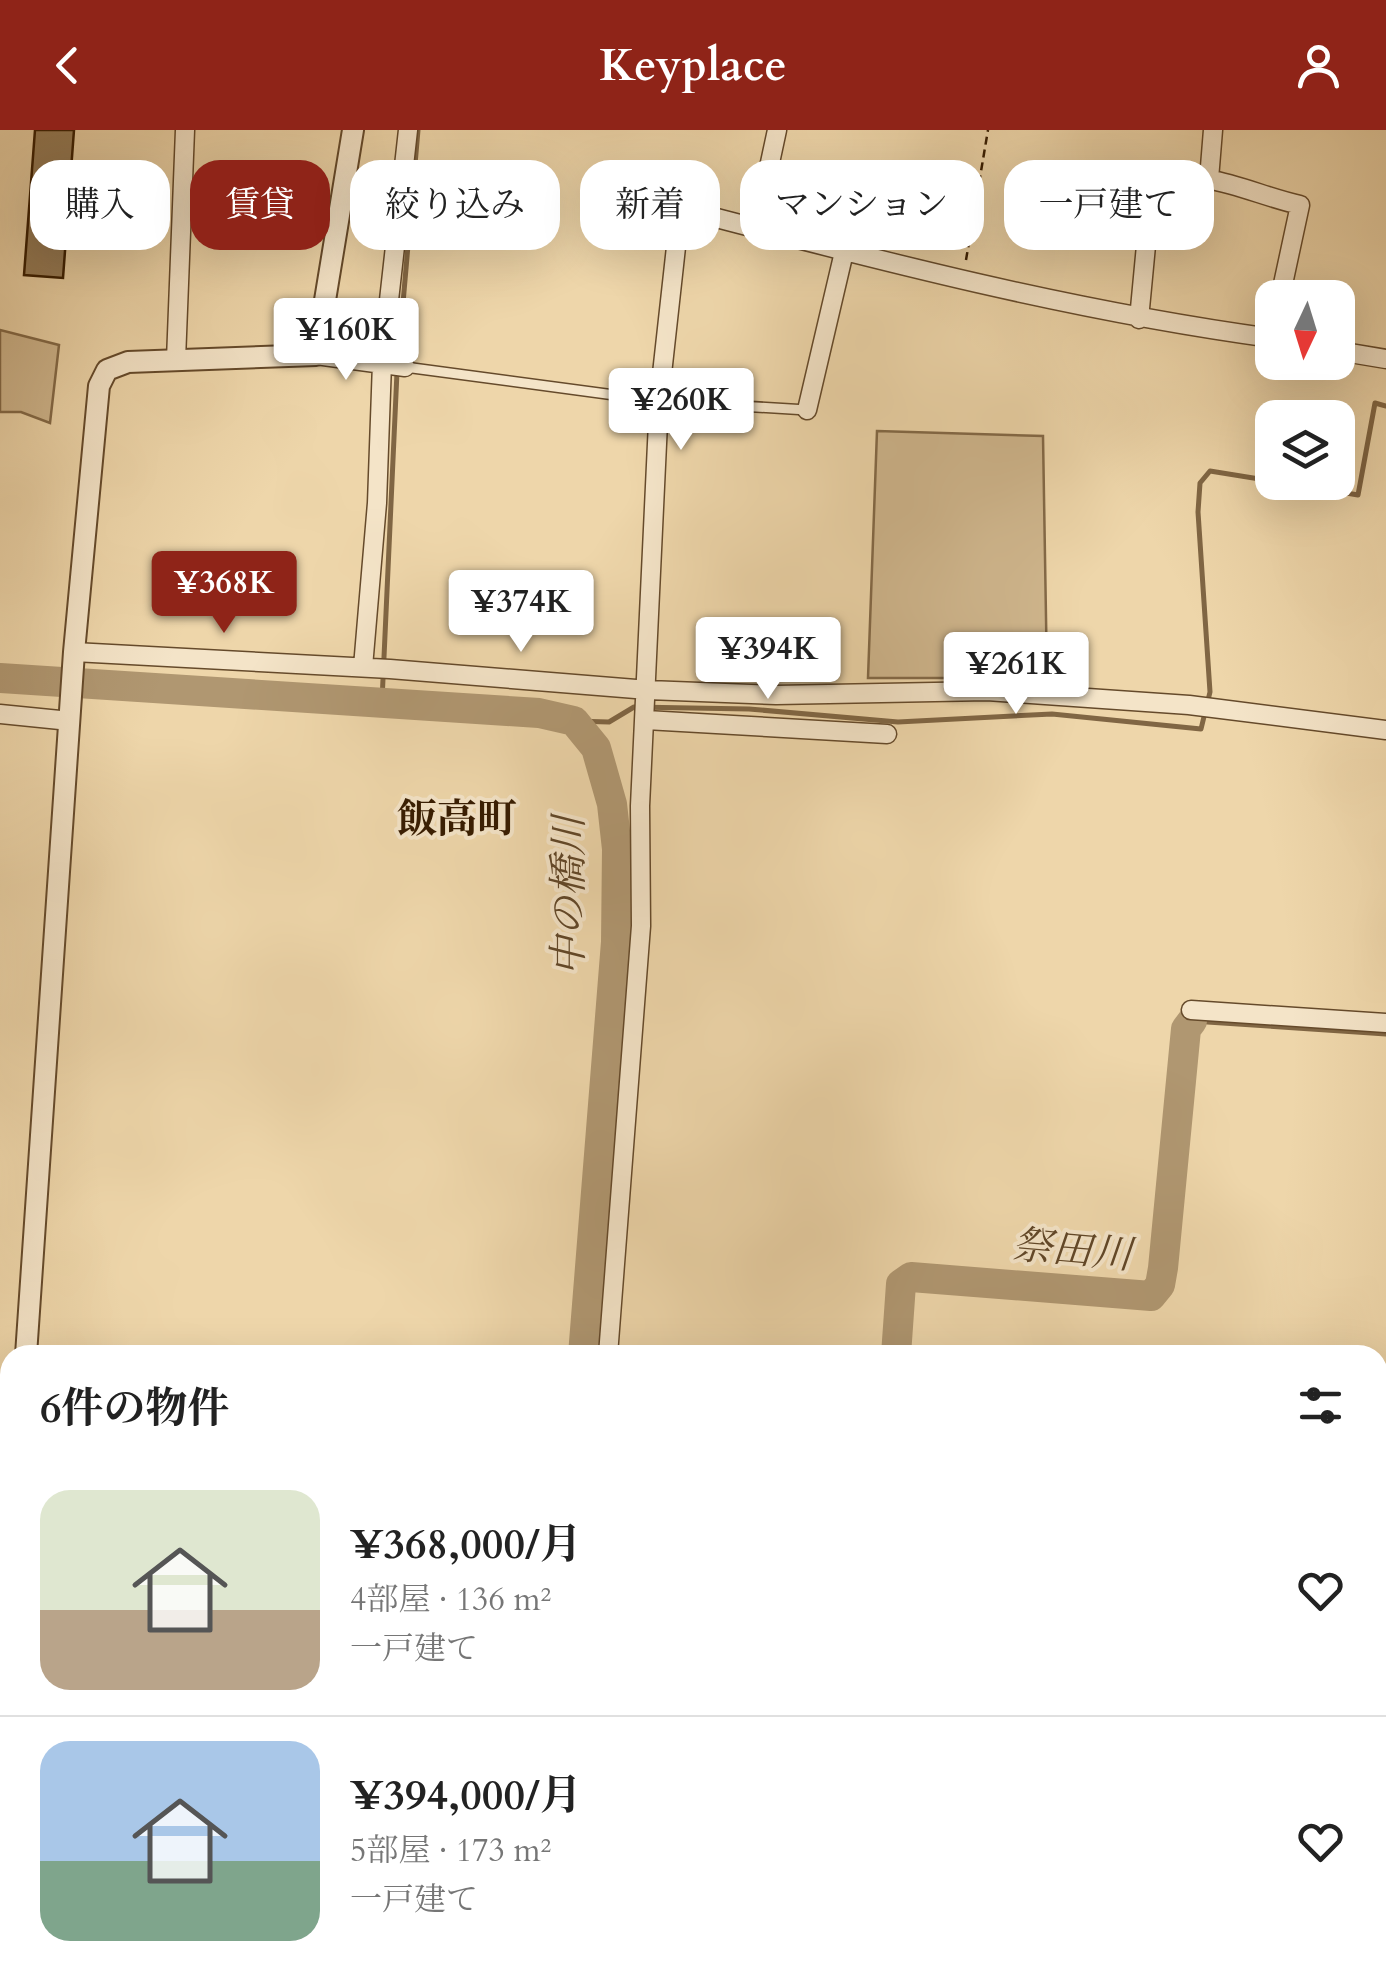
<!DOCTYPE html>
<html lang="ja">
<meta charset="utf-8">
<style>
:root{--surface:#fff;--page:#f2f2f2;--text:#222;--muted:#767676;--line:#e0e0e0;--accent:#8f2418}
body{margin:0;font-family:Cardo,"Noto Serif JP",serif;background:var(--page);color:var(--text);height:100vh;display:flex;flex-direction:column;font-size:38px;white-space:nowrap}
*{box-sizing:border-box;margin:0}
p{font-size:32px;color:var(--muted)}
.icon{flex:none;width:55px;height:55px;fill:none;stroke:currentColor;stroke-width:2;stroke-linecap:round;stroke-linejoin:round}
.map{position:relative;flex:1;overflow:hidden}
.sheet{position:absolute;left:0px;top:1215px;width:1388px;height:642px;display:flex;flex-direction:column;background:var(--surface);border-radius:30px 30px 0 0;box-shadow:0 10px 40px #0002}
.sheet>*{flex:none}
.hud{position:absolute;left:30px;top:30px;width:1328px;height:90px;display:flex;gap:20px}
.needle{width:65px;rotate:184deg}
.tools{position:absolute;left:1255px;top:150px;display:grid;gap:20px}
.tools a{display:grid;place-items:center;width:100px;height:100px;border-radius:20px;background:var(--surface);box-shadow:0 10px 40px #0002;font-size:50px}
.price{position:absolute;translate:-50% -85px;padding:0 22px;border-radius:10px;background:#fff;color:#222;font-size:32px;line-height:65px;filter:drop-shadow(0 2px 5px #0008)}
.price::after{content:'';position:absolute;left:50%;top:60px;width:30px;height:22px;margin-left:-15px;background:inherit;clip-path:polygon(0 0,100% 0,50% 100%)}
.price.selected{background:var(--accent);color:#fff}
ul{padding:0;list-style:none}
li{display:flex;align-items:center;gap:30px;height:250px;padding:0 40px}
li+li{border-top:2px solid var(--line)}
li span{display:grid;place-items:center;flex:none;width:280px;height:200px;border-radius:30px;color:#555}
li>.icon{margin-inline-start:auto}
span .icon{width:120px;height:120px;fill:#fffc;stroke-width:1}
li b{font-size:42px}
h2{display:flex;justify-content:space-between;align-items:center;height:120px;padding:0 40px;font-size:42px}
.chip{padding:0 35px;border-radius:30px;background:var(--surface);box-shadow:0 10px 40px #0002;font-size:35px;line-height:90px}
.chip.selected{background:var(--accent);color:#fff}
header{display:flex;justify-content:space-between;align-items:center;height:130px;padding:0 40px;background:var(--accent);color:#fff;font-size:45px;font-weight:800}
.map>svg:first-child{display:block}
</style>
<header><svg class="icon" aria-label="back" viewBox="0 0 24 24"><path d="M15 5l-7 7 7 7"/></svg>Keyplace<svg class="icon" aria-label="person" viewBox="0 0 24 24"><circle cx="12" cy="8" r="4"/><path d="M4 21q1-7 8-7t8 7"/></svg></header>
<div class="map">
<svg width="1386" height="1857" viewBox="0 0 1386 1857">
<rect width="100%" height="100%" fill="#eed6aa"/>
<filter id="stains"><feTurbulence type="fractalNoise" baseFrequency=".002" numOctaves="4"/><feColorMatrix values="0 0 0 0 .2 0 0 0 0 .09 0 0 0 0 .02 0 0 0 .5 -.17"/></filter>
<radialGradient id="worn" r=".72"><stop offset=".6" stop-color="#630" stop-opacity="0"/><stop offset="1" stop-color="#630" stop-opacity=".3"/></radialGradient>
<path fill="#cfb68d" stroke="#836947" stroke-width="2.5" d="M 0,200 L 59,215 L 50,293 L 21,282 L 0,282 Z
M 877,301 L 1043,306 L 1047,548 L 868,548 Z"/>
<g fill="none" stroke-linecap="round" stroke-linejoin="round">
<path stroke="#806644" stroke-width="5" d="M 398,231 L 418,0
M 1281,352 L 1358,365 L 1375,273 L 1386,276
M 382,571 L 397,242
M 574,591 L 609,592 L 634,577 L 749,579 L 898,592 L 1052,584 L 1201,599 L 1210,562 L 1198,382 L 1200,353 L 1210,341 L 1272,351
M 1192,891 L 1386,904"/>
<path stroke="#b09771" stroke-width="30" d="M 0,548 L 539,583 L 574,591 L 596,618 L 612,674 L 617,719 L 616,812 L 583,1225
M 896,1225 L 901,1154 L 911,1147 L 1151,1166 L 1160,1155 L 1163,1138 L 1186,899 L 1192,891
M 554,1848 L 556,1857
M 837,1857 L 837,1848"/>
</g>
<path fill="#967d59" stroke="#371c01" stroke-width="2.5" d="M 35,0 L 74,0 L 63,148 L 24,145 Z"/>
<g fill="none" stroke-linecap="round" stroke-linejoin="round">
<defs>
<path id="service" d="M 405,237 L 659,271 L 807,280"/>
<path id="minor" d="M 1209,49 L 1213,0
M 756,98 L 777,0
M 1139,189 L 1151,63 L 1158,50 C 1206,38 1254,65 1300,75 L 1280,168
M 1338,221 L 1386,229
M 316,225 L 405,237
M 176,230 L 185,0
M 807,280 L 844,122
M 74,522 L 390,539 L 648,560 L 776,565 L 987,561 L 1189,575 L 1386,600
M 363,537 L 377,373 L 382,233 L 408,0
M 0,584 L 70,591
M 646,590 L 887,604
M 1191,880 L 1386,893
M 608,1225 L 641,796 L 640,676 L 659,271 L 676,117 L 686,80 C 880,131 1073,181 1272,208
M 1378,1478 L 1386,1478
M 534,1848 L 535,1857
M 14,1857 L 14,1848"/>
<path id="tertiary" d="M 26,1225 L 74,522 L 99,256 L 107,240 L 128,232 L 316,225 L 353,0
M 0,1381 L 10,1382"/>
</defs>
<use href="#service" stroke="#654a2b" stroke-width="12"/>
<use href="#minor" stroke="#654a2b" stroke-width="21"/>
<use href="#tertiary" stroke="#654a2b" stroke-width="24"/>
<path stroke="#371c01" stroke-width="2.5" stroke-dasharray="8 5" stroke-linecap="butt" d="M 966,130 L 988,0
M 266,1857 L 266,1848"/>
<use href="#service" stroke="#f4e4c8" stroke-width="9"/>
<use href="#minor" stroke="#f4e4c8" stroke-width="18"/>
<use href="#tertiary" stroke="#f4e4c8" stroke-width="20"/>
</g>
<g text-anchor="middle" stroke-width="8" stroke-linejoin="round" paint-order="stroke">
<g font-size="40" font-weight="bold" fill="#371c01" stroke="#f4e4c8">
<text x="457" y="702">飯高町</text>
</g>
<g font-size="40" font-style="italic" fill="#614728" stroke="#f4e4c8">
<text transform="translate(568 766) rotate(-90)" y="14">中の橋川</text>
<text transform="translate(1072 1119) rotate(5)" y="14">祭田川</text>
</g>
</g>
<rect width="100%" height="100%" filter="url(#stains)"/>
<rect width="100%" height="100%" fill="url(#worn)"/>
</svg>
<div class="tools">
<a><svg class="needle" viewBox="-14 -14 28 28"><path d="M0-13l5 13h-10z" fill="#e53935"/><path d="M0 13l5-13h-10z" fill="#767676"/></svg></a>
<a><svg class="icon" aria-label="layers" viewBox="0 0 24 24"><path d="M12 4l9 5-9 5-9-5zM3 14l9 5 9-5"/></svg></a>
</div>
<b class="price" style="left:346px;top:253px">¥160K</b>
<b class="price" style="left:681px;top:323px">¥260K</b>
<b class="price selected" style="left:224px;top:506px">¥368K</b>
<b class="price" style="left:521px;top:525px">¥374K</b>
<b class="price" style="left:768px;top:572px">¥394K</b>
<b class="price" style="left:1016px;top:587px">¥261K</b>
<div class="hud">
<a class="chip">購入</a>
<a class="chip selected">賃貸</a>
<a class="chip">絞り込み</a>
<a class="chip">新着</a>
<a class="chip">マンション</a>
<a class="chip">一戸建て</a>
</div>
<section class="sheet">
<h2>6件の物件<svg class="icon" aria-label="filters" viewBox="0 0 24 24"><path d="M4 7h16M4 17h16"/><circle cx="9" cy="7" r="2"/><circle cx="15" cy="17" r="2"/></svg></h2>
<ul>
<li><span style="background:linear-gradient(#dfe7d0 60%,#b9a48a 0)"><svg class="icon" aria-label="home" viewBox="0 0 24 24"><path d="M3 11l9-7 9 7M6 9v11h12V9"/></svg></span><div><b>¥368,000/月</b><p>4部屋 · 136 m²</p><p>一戸建て</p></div><svg class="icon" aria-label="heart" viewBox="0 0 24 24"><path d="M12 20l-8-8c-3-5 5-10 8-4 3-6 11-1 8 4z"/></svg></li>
<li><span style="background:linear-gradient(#a9c7e8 60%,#7fa58c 0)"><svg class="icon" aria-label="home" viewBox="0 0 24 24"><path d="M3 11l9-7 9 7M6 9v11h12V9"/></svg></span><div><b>¥394,000/月</b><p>5部屋 · 173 m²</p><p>一戸建て</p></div><svg class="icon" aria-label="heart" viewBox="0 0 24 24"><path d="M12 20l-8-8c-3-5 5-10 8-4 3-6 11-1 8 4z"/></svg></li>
</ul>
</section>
</div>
